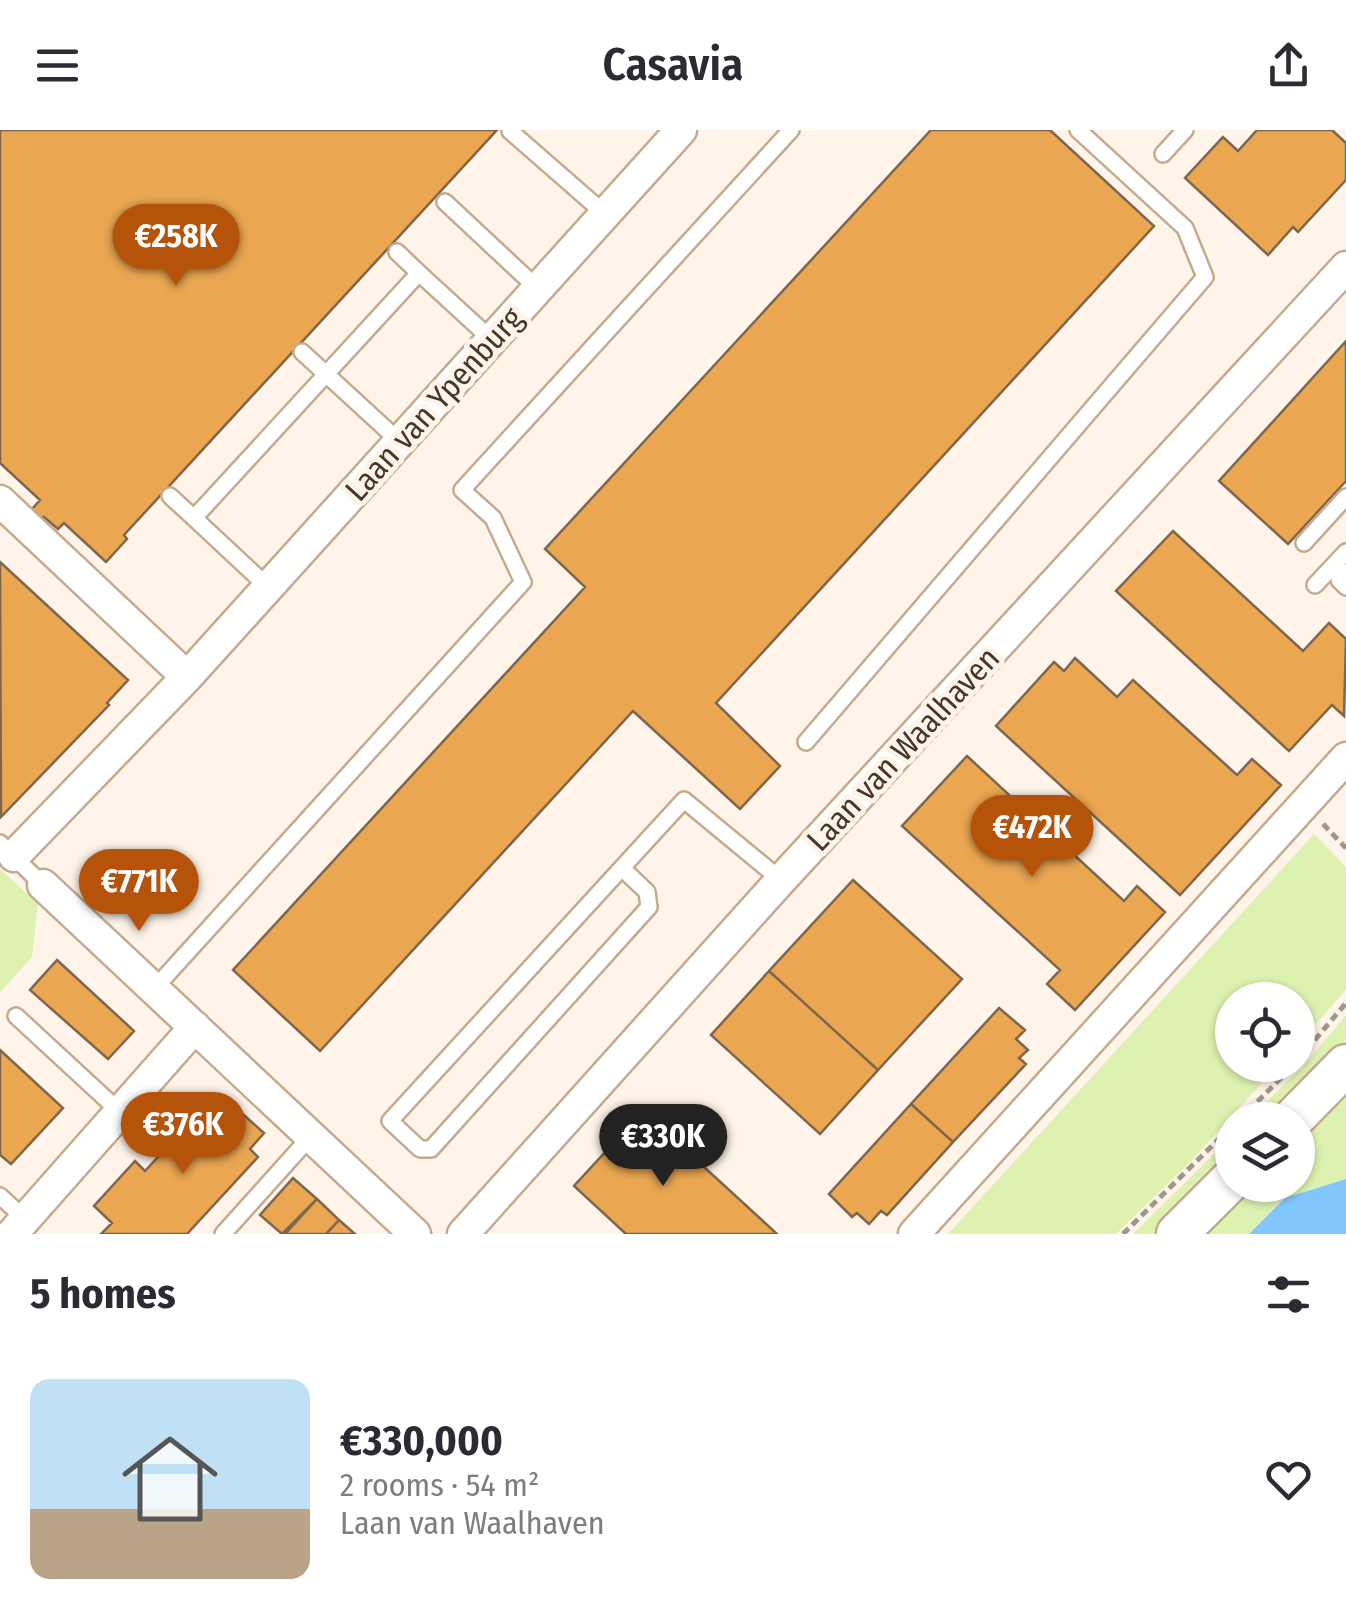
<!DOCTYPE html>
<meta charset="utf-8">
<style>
:root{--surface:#fff;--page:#f7f7f7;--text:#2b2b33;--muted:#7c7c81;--line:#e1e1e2;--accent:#b45309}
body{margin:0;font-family:"Fira Sans Condensed",sans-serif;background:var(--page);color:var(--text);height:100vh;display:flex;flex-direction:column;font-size:38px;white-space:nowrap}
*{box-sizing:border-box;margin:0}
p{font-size:32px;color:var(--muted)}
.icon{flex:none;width:55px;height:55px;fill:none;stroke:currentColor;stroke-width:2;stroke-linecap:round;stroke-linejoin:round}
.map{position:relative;height:1104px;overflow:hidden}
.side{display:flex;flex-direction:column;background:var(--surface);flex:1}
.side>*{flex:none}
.fabs{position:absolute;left:1215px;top:852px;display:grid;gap:20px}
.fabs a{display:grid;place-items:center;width:100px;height:100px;border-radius:50%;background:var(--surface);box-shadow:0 2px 8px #0004;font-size:50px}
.price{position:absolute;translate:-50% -85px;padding:0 22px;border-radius:35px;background:var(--accent);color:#fff;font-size:32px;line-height:65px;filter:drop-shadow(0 2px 5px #0008)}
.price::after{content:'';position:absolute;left:50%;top:60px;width:30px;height:22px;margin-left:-15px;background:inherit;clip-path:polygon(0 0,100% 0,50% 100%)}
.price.current{background:#222;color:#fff}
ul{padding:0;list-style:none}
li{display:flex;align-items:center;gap:30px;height:250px;padding:0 30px}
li+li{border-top:2px solid var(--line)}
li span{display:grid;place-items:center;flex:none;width:280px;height:200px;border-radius:20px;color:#555}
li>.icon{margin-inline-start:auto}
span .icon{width:120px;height:120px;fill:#fffc;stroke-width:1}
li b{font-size:42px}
h2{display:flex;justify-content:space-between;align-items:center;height:120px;padding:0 30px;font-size:42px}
header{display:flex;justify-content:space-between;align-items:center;height:130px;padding:0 30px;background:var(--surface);font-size:45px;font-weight:600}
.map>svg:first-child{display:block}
</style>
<header><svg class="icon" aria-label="menu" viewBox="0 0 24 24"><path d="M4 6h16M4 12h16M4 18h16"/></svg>Casavia<svg class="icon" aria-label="share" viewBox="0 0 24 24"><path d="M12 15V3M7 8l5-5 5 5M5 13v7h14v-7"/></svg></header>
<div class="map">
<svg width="1346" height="1104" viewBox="0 0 1346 1104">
<rect width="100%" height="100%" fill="#fff4e9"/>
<path fill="#ddf2b0" d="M 1314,704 L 1346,737 L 1346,860 L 1298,914 L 1298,870 L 1232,870 L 1232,935 L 1278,935 L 1190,1032 L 1116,1104 L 948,1104 Z
M 0,739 L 38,774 L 32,827 L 0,862 Z
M 1346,885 L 1346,910 L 1271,990 L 1248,990 L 1305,934 Z
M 1346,954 L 1346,1049 L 1285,1068 L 1249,1104 L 1194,1104 L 1243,1055 L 1298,1055 L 1298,1000 Z
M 1232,1006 L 1232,1029 L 1156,1104 L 1133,1104 Z"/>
<path fill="#82c7fc" d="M 1346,1049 L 1346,1104 L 1249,1104 L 1285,1068 Z"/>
<path fill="#eaa651" stroke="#7e664d" stroke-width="2.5" d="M 0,0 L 497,0 L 124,405 L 127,409 L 106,432 L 64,393 L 58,399 L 44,387 L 38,388 L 32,379 L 40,370 L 0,333 Z
M 931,0 L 1050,0 L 1154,96 L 716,573 L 780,636 L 740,679 L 633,581 L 320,921 L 233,840 L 585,457 L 545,419 Z
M 1257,0 L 1332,0 L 1346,13 L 1346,50 L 1298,102 L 1293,97 L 1268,125 L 1185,48 L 1223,7 L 1238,21 Z
M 1346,211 L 1346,351 L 1288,414 L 1219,351 Z
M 1173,401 L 1303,521 L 1329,493 L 1346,509 L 1344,586 L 1332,575 L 1289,621 L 1116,461 Z
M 0,432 L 128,550 L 107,573 L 109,575 L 1,687 Z
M 1075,528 L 1117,567 L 1133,550 L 1237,645 L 1252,629 L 1281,655 L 1180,765 L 996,596 L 1054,532 L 1064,541 Z
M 967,626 L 1124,771 L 1137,756 L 1165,782 L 1075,880 L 1047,854 L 1060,840 L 902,696 Z
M 853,750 L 962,849 L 878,940 L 769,841 Z
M 57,830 L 134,901 L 108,929 L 30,860 Z
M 769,841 L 878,940 L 820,1004 L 711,905 Z
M 999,878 L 1025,900 L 1016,909 L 1028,920 L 1019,928 L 1026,934 L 953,1012 L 911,974 Z
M 0,920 L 63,978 L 11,1034 L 0,1025 Z
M 227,970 L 264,1003 L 250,1019 L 258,1027 L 187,1104 L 101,1104 L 112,1093 L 94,1076 L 135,1031 L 145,1041 L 204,977 L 213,986 Z
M 911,974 L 953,1012 L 887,1085 L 881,1081 L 869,1094 L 857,1083 L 852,1087 L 829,1064 Z
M 643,981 L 691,1025 L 777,1104 L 626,1104 L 574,1056 Z
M 293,1048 L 317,1069 L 282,1104 L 260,1085 Z
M 317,1069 L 339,1090 L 326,1104 L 285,1104 Z
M 339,1090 L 355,1104 L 326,1104 Z"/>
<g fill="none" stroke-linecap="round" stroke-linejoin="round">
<defs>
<path id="service" d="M 510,1 L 605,84
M 1163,24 L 1185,0
M 445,72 L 538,159
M 397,122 L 419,143
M 302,222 L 400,312
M 170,366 L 194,388
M 1304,413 L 1346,367
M 1346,442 L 1339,450 L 1346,457
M 1315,455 L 1346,422
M 269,458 L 194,388 L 419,143 L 491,209
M 806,612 L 1205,147 L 1185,98 L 1078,0
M 0,713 L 43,755
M 623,739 L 647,762 L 649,777 L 431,1019 L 420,1019 L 390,991 L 684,670 L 781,750
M 154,859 L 523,452 L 493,388 L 462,360 L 791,0
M 16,886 L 120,982
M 0,1066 L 25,1089
M 223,1104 L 311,1006"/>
<path id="minor" d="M 0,371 L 187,547 L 681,0
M 14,726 L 187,547
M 43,755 L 415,1104
M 12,1104 L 195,897
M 463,1104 L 781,750 L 1346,137
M 914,1104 L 1346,628"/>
<path id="secondary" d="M 1292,990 L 1346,935
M 1177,1104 L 1232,1049"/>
</defs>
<use href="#service" stroke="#c4ab8f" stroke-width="20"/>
<use href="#minor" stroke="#c4ab8f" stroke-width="35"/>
<use href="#secondary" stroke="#c4ab8f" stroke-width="45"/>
<path stroke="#a0968a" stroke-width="5" stroke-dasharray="8 5" stroke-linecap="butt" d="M 1323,694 L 1346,718
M 1298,930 L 1346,873
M 1239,990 L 1294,935
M 1123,1104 L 1232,996"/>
<use href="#service" stroke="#fff" stroke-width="15"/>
<use href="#minor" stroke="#fff" stroke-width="30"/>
<use href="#secondary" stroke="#fff" stroke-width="40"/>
</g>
<g text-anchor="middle" stroke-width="10" stroke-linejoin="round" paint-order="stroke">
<g font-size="32" fill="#42382c" stroke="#fff4e9">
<text transform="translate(434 274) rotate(-48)" y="11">Laan van Ypenburg</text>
<text transform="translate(903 619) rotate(-47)" y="11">Laan van Waalhaven</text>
</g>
</g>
</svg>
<div class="fabs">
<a><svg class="icon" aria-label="locate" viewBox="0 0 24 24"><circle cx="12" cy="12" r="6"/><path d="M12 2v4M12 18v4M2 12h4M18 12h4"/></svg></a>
<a><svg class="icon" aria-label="layers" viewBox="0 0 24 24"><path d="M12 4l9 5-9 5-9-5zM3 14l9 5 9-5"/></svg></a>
</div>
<b class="price" style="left:176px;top:159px">€258K</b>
<b class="price" style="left:1032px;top:750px">€472K</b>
<b class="price" style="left:139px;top:804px">€771K</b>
<b class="price" style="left:183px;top:1047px">€376K</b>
<b class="price current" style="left:663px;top:1059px">€330K</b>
</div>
<section class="side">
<h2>5 homes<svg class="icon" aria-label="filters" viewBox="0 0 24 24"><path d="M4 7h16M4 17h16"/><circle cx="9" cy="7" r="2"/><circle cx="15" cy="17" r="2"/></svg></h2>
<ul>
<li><span style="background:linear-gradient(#bfe0f5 65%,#b9a48a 0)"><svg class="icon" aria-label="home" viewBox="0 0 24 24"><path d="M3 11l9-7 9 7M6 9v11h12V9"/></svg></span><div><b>€330,000</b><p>2 rooms · 54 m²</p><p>Laan van Waalhaven</p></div><svg class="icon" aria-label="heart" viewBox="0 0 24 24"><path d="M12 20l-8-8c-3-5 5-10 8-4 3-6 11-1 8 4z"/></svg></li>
</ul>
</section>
